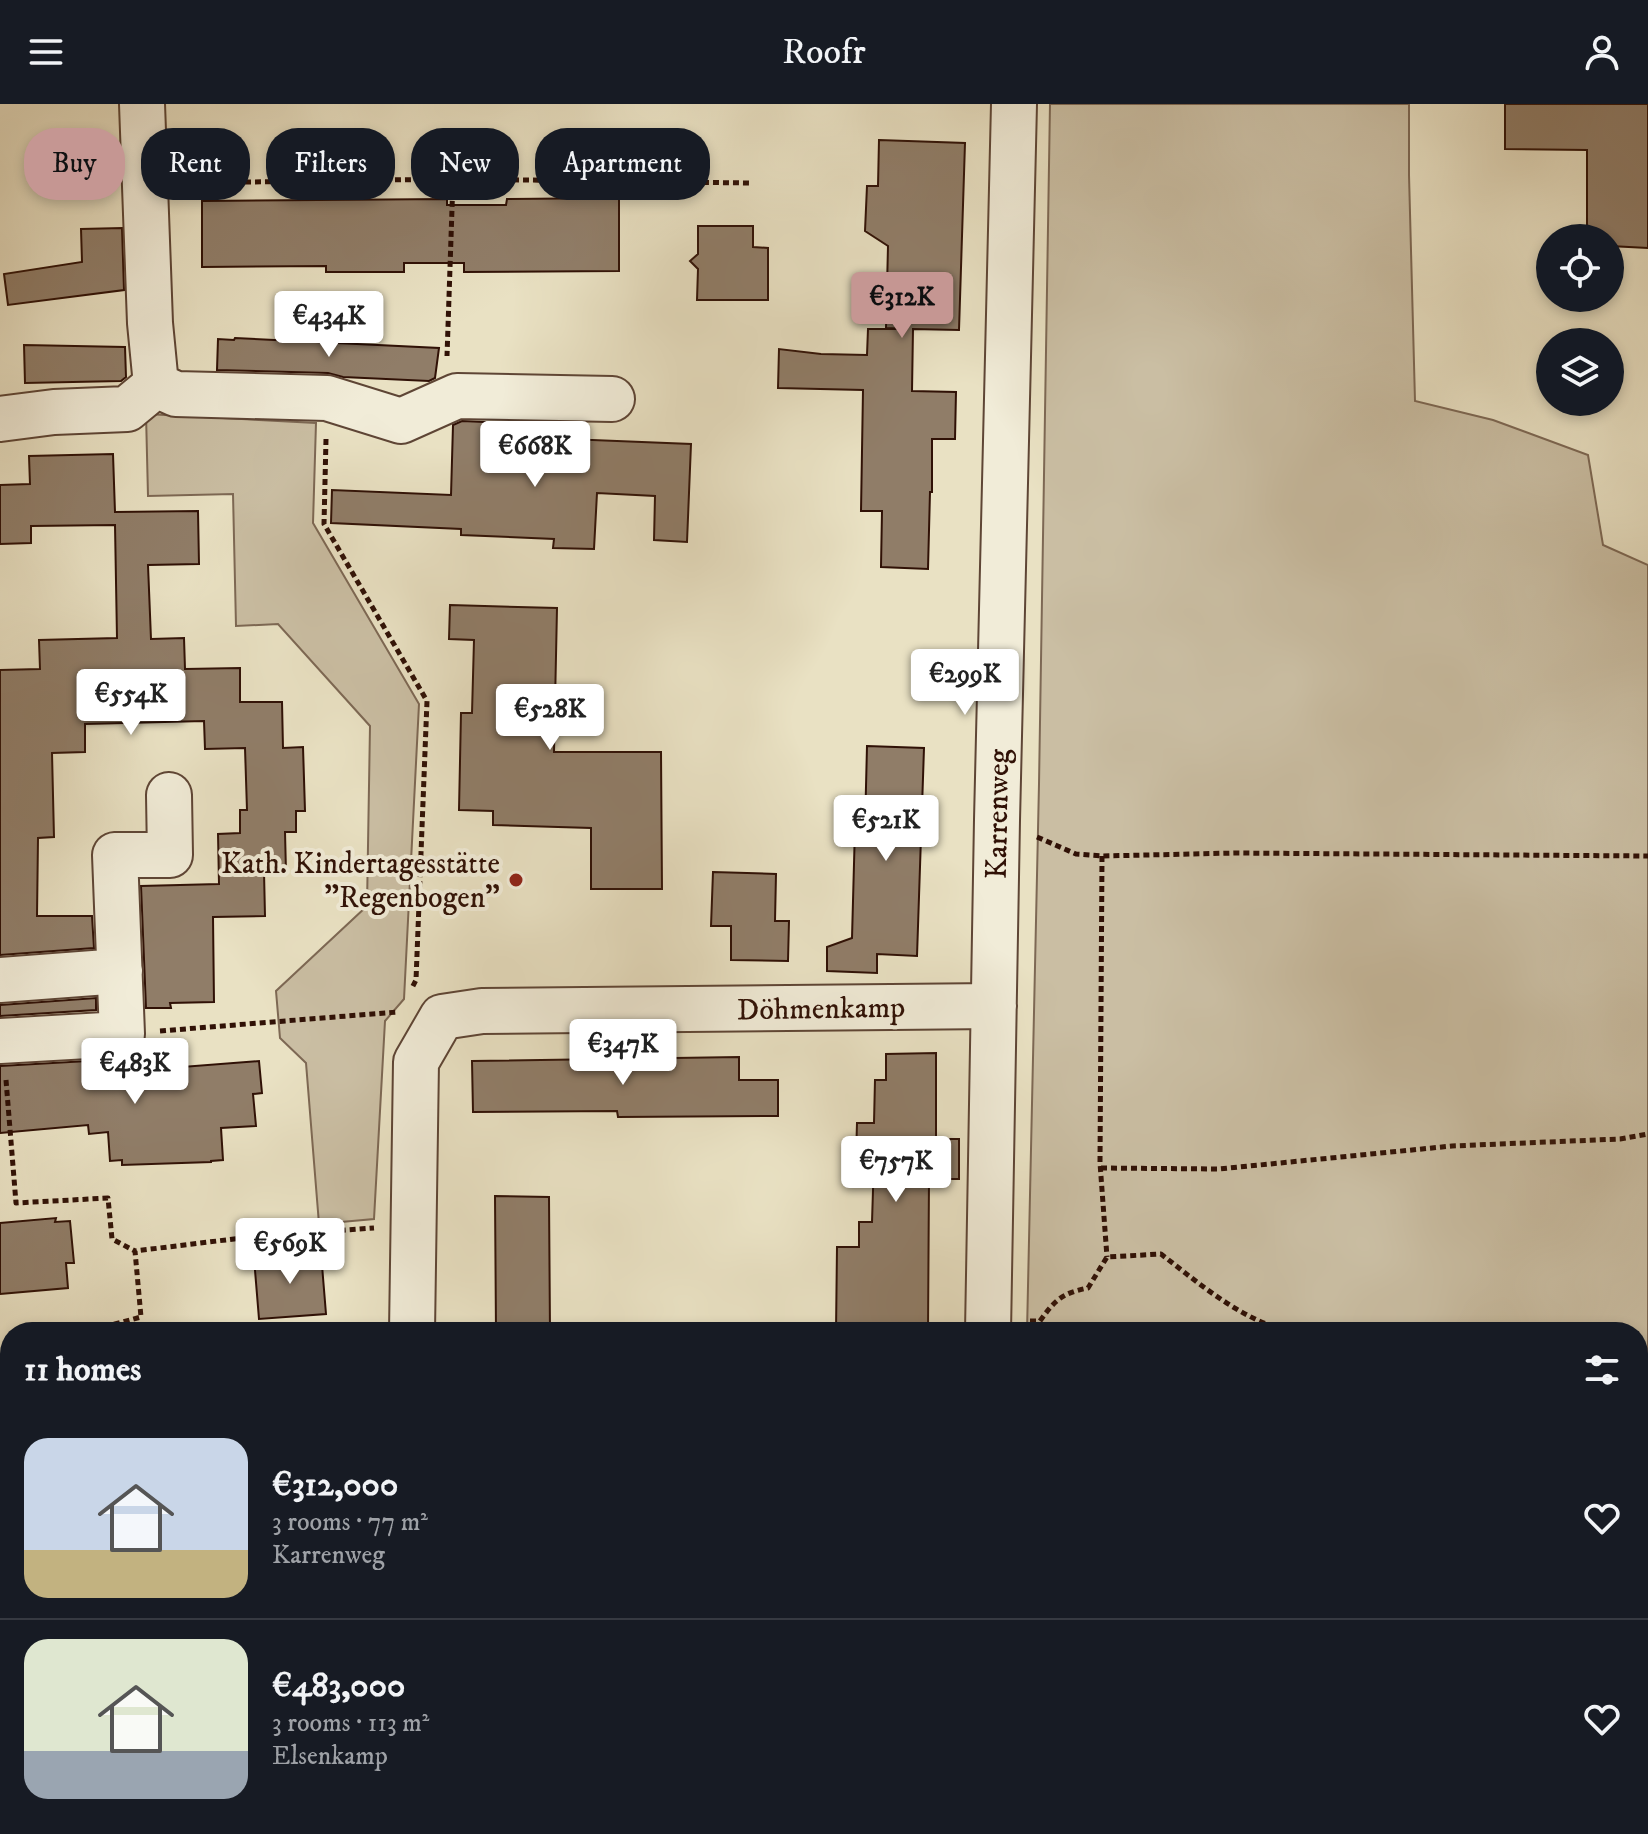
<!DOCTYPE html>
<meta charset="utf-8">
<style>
:root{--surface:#171b24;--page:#20242c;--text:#f1f3f6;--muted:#9ea1a6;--line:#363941;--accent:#c59692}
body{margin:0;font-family:"IM FELL DW Pica",serif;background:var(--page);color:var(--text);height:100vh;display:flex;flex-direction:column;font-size:30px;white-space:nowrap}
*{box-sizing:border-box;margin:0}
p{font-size:26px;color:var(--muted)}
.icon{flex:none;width:44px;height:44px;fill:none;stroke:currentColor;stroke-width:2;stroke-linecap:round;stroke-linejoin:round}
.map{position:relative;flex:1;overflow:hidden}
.drawer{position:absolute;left:0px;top:1218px;width:1648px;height:512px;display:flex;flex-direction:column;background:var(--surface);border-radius:32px 32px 0 0;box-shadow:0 4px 12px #0003}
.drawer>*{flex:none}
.banner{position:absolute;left:24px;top:24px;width:800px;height:72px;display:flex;gap:16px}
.fabs{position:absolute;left:1536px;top:120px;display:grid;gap:16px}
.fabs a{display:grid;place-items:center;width:88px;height:88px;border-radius:50%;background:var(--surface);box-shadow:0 4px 12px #0003;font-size:40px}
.price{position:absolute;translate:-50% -68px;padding:0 18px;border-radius:8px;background:#fff;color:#222;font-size:26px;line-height:52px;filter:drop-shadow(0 2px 4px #0008)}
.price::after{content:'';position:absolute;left:50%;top:48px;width:24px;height:18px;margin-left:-12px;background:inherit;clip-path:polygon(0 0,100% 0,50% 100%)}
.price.on{background:var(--accent);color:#111}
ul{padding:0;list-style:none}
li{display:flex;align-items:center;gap:24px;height:200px;padding:0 24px}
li+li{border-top:2px solid var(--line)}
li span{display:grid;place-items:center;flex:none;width:224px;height:160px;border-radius:24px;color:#555}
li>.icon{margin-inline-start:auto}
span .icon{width:96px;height:96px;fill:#fffc;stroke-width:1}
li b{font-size:34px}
h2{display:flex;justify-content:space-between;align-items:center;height:96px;padding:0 24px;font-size:34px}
.tag{padding:0 28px;border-radius:32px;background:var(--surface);box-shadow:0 4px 12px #0003;font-size:28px;line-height:72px}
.tag.on{background:var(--accent);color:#111}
header{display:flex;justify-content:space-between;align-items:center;height:104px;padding:0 24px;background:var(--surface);font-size:36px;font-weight:600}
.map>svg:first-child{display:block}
</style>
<header><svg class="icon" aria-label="menu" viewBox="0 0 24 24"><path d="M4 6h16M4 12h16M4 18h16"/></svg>Roofr<svg class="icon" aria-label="person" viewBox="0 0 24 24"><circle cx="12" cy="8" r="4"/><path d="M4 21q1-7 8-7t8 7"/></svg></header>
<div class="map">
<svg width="1648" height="1730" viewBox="0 0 1648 1730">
<rect width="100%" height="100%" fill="#e9e1c3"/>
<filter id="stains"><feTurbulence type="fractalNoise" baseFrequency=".0025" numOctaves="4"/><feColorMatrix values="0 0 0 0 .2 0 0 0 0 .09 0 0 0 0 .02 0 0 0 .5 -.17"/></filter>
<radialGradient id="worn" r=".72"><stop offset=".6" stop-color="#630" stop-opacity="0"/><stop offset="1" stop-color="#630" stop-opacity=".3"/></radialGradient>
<path fill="#cabea3" stroke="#7d6854" stroke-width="2" d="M 1050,0 L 1409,0 L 1409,71 L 1415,297 L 1493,316 L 1588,351 L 1603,441 L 1648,461 L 1648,1608 L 1638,1607 L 1638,1228 L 1027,1228 L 1039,680 Z
M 146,310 L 316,319 L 313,419 L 419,600 L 404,895 L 385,917 L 374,1115 L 319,1120 L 306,959 L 280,934 L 276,887 L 367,802 L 370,622 L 278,520 L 236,522 L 233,390 L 148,392 Z"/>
<path fill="#907d68" stroke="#301106" stroke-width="2" d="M 1505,0 L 1648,0 L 1648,144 L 1610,142 L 1610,134 L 1587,134 L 1587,46 L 1505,45 Z
M 879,36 L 965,39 L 959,226 L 913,225 L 912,287 L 956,288 L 955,335 L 932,335 L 932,388 L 930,388 L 928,465 L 881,463 L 882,407 L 861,407 L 863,286 L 778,284 L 779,245 L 821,250 L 867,251 L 868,225 L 907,225 L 886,224 L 888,142 L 865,127 L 867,82 L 878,82 Z
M 619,94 L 619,167 L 464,168 L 464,159 L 404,159 L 404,168 L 326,168 L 326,162 L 202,163 L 202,97 L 447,95 L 447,101 L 506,101 L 507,95 Z
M 698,122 L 753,122 L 753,143 L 768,144 L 768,196 L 697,196 L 698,165 L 690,157 L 698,150 Z
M 122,124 L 124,186 L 8,201 L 4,170 L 82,158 L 81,125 Z
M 235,234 L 439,244 L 435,274 L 429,277 L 343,273 L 328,269 L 217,266 L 218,235 L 234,236 Z
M 24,241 L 125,243 L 126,273 L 121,277 L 25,279 Z
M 462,317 L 485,318 L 484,335 L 543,337 L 543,334 L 691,340 L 687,438 L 654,436 L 655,392 L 597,389 L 594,445 L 553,444 L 554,435 L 461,431 L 461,425 L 331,419 L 332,386 L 451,391 L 453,321 Z
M 113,350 L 115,408 L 198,407 L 199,460 L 148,461 L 151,535 L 184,534 L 185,565 L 240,564 L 240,598 L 282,598 L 283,644 L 303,643 L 305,707 L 296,707 L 296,728 L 285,728 L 286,768 L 264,768 L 265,812 L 213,813 L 214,898 L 170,899 L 171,904 L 146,904 L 141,782 L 219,780 L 218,730 L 240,729 L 240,706 L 247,706 L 245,644 L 205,645 L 204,617 L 85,620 L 85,648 L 52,649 L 54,733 L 38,734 L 37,812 L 92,812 L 94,844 L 0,851 L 0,566 L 40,565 L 39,536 L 117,534 L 115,421 L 31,422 L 31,439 L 0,440 L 0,381 L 30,380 L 29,352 Z
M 450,501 L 557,504 L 554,648 L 661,648 L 662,785 L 591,785 L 591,724 L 493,721 L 493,707 L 459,706 L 461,609 L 472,609 L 474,536 L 449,535 Z
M 867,642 L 924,644 L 917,852 L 877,850 L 877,869 L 827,867 L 827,843 L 852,834 L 855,723 L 865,723 Z
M 713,768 L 776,770 L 775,817 L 789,817 L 788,857 L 731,856 L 731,822 L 711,822 Z
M 96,894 L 96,906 L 0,912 L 0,901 Z
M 936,949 L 936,1035 L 959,1035 L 959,1075 L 929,1075 L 928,1228 L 836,1228 L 837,1143 L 859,1143 L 859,1118 L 872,1118 L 874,1054 L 856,1054 L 857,1019 L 874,1019 L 875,976 L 886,976 L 886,950 Z
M 739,953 L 739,976 L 778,976 L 778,1012 L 618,1013 L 617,1007 L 473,1008 L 472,957 Z
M 105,956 L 105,969 L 259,957 L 262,989 L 253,990 L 256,1022 L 221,1024 L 223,1056 L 211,1057 L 211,1058 L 122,1061 L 122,1056 L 110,1057 L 108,1028 L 89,1030 L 88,1021 L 0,1029 L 0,962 Z
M 495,1092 L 549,1093 L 550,1228 L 496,1228 Z
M 56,1114 L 55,1118 L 70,1117 L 74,1159 L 66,1159 L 68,1184 L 0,1190 L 0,1119 Z
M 321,1149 L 326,1210 L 259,1215 L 254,1154 Z"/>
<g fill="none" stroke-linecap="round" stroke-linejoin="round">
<defs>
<path id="minor" d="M 142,0 L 150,219 L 156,281
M 156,281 L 176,290 L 327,294 L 401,317 L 457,292 L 612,295
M 0,315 L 54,308 L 127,305 L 156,281
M 0,876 L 120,867
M 0,937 L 122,930 L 115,751 L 170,751 L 169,691
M 412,1228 L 416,958 L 442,913 L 482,907 L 994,902
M 988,1228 L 997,716 L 1014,0
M 9,1422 L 10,1433
M 56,1730 L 57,1720
M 978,1730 L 979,1720"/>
</defs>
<use href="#minor" stroke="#5e4535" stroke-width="48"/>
<path stroke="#301106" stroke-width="5" stroke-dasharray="6 4" stroke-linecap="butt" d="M 453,75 L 749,79
M 185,79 L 453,75 L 447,252
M 326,335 L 324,420 L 427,597 L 416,876 L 412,884
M 1037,733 L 1076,750 L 1102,752 L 1236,749 L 1648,752
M 1102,752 L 1100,1059 L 1107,1153
M 160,927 L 397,908
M 6,976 L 16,1099 L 108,1094 L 112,1135 L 135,1147
M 1101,1064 L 1219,1065 L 1452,1042 L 1620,1035 L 1648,1030
M 1030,1217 L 1040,1217 C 1055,1196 1062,1189 1088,1184 L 1107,1153 L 1161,1150 C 1201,1181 1240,1215 1290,1228
M 85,1228 L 141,1213 L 135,1147 L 250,1133 L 374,1124
M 1638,1283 L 1648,1283
M 736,1720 L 736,1730
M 391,1730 L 391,1720
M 516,1730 L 517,1720"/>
<use href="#minor" stroke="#f1ecd8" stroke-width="44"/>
</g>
<circle fill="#8f2418" stroke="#f1ecd8" stroke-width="3" cx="516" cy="776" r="8"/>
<g text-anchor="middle" stroke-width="8" stroke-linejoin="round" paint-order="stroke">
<g font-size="30" fill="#301106" stroke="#f1ecd8">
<text transform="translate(997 710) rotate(-89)" y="10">Karrenweg</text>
<text transform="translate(821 904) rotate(-1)" y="10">Döhmenkamp</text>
</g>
<g font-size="30" fill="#301106" stroke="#f1ecd8" text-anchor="end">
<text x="500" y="769">Kath. Kindertagesstätte<tspan x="500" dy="34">"Regenbogen"</tspan></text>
</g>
</g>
<rect width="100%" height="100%" filter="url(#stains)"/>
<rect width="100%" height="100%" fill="url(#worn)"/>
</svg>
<div class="fabs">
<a><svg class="icon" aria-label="locate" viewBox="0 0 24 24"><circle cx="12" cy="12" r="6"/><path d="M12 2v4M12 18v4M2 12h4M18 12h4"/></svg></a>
<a><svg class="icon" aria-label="layers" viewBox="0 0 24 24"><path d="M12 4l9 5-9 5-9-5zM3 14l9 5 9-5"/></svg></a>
</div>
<b class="price on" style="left:902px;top:236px">€312K</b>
<b class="price" style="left:329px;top:255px">€434K</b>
<b class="price" style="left:535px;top:385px">€668K</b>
<b class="price" style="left:965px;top:613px">€299K</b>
<b class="price" style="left:131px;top:633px">€554K</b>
<b class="price" style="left:550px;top:648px">€528K</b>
<b class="price" style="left:886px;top:759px">€521K</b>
<b class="price" style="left:623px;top:983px">€347K</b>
<b class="price" style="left:135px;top:1002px">€483K</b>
<b class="price" style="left:896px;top:1100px">€757K</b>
<b class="price" style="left:290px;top:1182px">€569K</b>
<div class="banner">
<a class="tag on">Buy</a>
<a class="tag">Rent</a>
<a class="tag">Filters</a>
<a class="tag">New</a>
<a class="tag">Apartment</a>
</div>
<section class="drawer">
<h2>11 homes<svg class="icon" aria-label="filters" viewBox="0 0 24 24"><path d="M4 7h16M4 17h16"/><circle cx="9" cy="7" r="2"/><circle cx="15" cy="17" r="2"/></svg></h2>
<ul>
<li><span style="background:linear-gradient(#c9d6e8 70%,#c2b280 0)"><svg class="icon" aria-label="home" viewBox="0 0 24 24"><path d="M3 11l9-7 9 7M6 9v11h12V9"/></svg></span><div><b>€312,000</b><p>3 rooms · 77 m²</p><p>Karrenweg</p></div><svg class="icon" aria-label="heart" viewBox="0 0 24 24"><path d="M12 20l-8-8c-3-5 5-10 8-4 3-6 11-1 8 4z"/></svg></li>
<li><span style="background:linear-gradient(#dfe7d0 70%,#9aa5b1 0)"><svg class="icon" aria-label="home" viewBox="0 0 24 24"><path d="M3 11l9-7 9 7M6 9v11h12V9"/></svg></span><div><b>€483,000</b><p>3 rooms · 113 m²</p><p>Elsenkamp</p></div><svg class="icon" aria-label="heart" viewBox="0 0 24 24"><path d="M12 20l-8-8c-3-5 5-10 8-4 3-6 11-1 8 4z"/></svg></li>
</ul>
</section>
</div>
